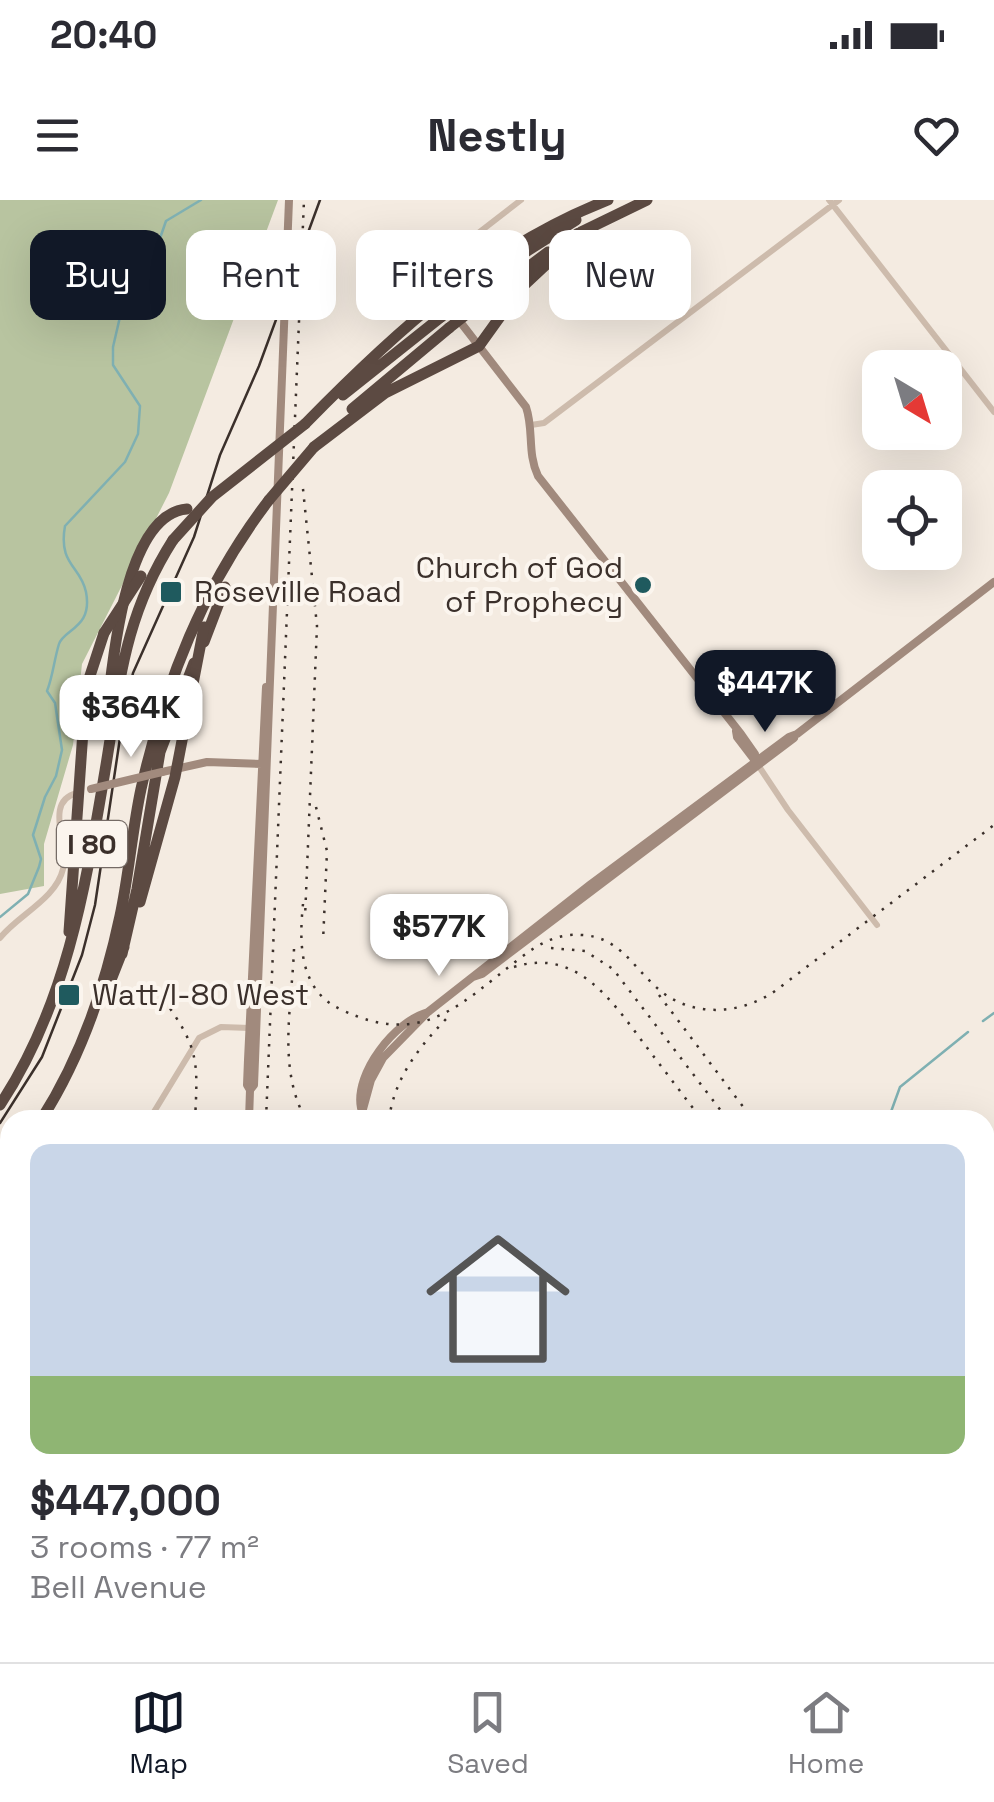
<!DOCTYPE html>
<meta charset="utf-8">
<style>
:root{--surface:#fff;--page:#f7f7f7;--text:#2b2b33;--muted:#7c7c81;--line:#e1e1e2;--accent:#111827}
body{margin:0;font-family:"Space Grotesk",sans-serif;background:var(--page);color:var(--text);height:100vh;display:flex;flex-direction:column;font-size:38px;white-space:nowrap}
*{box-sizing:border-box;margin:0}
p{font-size:32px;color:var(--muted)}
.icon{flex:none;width:55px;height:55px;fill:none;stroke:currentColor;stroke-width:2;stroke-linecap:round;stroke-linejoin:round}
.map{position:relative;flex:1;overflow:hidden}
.panel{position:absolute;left:0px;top:910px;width:995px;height:552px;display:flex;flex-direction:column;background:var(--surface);border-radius:30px 30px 0 0;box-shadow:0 10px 40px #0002}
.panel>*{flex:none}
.guide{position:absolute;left:30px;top:30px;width:935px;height:90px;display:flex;gap:20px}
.needle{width:65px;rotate:142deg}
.fabs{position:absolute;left:862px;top:150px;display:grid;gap:20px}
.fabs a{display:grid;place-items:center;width:100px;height:100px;border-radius:20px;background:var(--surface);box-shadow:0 10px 40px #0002;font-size:50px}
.price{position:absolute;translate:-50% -85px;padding:0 22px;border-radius:20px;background:#fff;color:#222;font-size:32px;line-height:65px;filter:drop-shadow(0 2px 5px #0008)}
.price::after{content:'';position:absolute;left:50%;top:60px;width:30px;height:22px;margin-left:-15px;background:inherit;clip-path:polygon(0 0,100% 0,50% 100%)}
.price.current{background:var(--accent);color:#fff}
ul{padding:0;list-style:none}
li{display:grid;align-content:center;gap:20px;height:530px;padding:0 30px}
li span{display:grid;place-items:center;height:310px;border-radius:20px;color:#555}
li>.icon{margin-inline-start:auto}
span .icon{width:180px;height:180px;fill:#fffc;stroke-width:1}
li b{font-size:42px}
.pill{padding:0 35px;border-radius:20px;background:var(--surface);box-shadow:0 10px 40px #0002;font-size:35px;line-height:90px}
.pill.current{background:var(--accent);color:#fff}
.status{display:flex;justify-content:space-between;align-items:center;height:70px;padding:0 50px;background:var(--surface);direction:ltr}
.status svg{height:28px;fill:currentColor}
header{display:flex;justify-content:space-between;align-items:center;height:130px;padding:0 30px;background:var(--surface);font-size:45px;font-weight:700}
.menu{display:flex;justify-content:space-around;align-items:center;height:140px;border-top:2px solid var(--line);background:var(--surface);font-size:28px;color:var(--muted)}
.menu a{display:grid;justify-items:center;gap:5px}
.menu .current{color:var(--accent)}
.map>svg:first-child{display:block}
</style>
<div class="status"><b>20:40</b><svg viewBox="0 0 49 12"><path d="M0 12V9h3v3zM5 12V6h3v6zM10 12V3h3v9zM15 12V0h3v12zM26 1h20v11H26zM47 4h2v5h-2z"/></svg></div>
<header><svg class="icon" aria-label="menu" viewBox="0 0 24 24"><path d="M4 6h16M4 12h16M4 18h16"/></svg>Nestly<svg class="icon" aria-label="heart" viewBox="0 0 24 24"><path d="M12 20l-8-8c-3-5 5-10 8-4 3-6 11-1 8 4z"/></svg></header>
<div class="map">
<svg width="994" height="1462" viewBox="0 0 994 1462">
<rect width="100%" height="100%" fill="#f4ebe1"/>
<path fill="#b8c4a0" d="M 0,0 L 278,0 L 169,293 L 82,464 L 73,545 L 44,644 L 44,686 L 0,694 Z"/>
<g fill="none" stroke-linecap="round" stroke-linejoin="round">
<path stroke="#7fb0b2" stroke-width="2.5" d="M 0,717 L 28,694 L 39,667 L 41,659 L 33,635 L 45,597 L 56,576 L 62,550 L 55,503 L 47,491 C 53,476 54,460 59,444 C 64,429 93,428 86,392 C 81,366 58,365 65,326 L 125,262 L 138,234 L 140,206 L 113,165 L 113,147 L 126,91 L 158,44 L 166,21 L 201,0
M 983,821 L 994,813
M 888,920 L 900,887 L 968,832
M 324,1462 L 330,1452"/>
<path stroke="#988e86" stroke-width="9" d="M 985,938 L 994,937
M 985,982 L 994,957
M 985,1397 L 994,1399
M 590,1452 L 647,1462
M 755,1452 L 763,1462
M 715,1462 L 730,1452
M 832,1462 L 836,1452"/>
<path stroke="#988e86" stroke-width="22" d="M 906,1452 L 913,1462"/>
<path stroke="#cdbbac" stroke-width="6" d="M 829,0 L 994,212
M 441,97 L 424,75 L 521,0
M 531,225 L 544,223 L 839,0
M 756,562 L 788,610 L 877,725
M 0,738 C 18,715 56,699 63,669 C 68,643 44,601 77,593
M 149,920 L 199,838 L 221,827 L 250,828
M 0,1080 L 10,1068
M 26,1462 L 39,1452"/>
<path stroke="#a18a7d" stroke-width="8" d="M 441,97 L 526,207 C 534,230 527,253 538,276 L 741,534 L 755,554 L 754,560
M 736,531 L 737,537 L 756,562
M 162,572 L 207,562 L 262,564
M 473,777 L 482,774 L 794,538
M 250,890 L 247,885 L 248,860 L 266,487
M 361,908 C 354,873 395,821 428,812
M 249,920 L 250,890 L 254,885 L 289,0
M 360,920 L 371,880 L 383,858 L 428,812 L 591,684 L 789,537 L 797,534 L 994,382
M 223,1462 L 224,1452
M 230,1462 L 230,1452
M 274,1462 L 274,1452"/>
<path stroke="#5c4a42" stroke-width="11" d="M 577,34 L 647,0
M 460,102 L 524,53 L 576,20
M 468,113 L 548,52
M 343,195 L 441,117
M 352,209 L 449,128
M 305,224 C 395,132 486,48 608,0
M 314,247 L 385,193 L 479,146 L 520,89 L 581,32
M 204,442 L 225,387
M 107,513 C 112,466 124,314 187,309
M 140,702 L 175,577 L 191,494
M 69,732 L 86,488 L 104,433
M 122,754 L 137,689 L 160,552 L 194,463
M 105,795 L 124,747
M 0,905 C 68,802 86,683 106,565 C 120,480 125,415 173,340
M 41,920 C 80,859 105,787 120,716 C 129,674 132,631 141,589 C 165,483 203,386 269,300
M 0,977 L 10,964"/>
<path stroke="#3b302b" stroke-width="2.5" d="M 0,923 L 42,857 L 82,755 L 95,705 L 123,518 L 133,473 L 194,337 L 220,255 L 259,166 L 320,0"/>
<path stroke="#3b302b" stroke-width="2.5" stroke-dasharray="2.5 8" stroke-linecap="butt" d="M 303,289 L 317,426 L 305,718
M 316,607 L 327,651 L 323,742
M 303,704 C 299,744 299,791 342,810 C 423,848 459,805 519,759 C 538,744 557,733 582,735 C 618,737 631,764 655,786 C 688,818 739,816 775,791 L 994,625
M 551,748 L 585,751 L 613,769 L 728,920
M 294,749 C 292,806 277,868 306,920
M 514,767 C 577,747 612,801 645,845 C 664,870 683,895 702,920
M 659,795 L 753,920
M 164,800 C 199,848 198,861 195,920
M 266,920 L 304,0
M 389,920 C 394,878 419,847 448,817
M 242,1462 L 242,1452"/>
<path stroke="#a18a7d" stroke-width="8" d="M 91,589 L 162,572"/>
<path stroke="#5c4a42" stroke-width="11" d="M 441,117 L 460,102
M 449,128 L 468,113
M 269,300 L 314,247
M 173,340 L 212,297 L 305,224
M 104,433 L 141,376
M 191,494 L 204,427"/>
</g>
<g fill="#1f5a5e" stroke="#fbf5ee" stroke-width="4">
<circle cx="643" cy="385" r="10"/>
<rect x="159" y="380" width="24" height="24" rx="5"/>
<rect x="57" y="783" width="24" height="24" rx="5"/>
</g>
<g text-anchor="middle" stroke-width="8" stroke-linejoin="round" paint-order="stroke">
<rect fill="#fbf5ee" stroke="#756b66" stroke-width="2.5" x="57" y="621" width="70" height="46" rx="8"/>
<g font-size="28" font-weight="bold" fill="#3b302b">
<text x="92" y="654">I 80</text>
</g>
<g font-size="30" fill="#3b302b" stroke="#fbf5ee" text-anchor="start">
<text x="623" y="378" text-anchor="end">Church of God<tspan x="623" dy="34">of Prophecy</tspan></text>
<text x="194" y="402">Roseville Road</text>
<text x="92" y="805">Watt/I-80 West</text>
</g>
</g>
</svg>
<div class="fabs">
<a><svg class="needle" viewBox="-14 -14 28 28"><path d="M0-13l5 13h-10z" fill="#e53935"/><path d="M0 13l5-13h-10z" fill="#7c7c81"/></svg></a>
<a><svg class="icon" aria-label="locate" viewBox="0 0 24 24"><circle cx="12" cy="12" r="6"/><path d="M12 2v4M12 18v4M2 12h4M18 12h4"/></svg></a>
</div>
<b class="price current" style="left:765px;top:535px">$447K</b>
<b class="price" style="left:131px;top:560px">$364K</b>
<b class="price" style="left:439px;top:779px">$577K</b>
<div class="guide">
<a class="pill current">Buy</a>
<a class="pill">Rent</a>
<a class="pill">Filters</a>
<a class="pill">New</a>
</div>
<section class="panel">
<ul>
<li><span style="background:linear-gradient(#c9d6e8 75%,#8fb573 0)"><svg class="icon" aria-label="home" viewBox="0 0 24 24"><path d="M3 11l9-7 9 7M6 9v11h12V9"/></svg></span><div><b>$447,000</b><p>3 rooms · 77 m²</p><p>Bell Avenue</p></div></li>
</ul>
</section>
</div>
<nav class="menu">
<a class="current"><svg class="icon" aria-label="map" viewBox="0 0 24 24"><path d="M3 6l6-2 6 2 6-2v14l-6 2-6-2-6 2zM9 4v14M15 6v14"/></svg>Map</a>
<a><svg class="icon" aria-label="saved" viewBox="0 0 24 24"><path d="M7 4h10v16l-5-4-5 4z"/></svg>Saved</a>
<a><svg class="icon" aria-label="home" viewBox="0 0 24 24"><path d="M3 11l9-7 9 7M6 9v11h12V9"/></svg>Home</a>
</nav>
